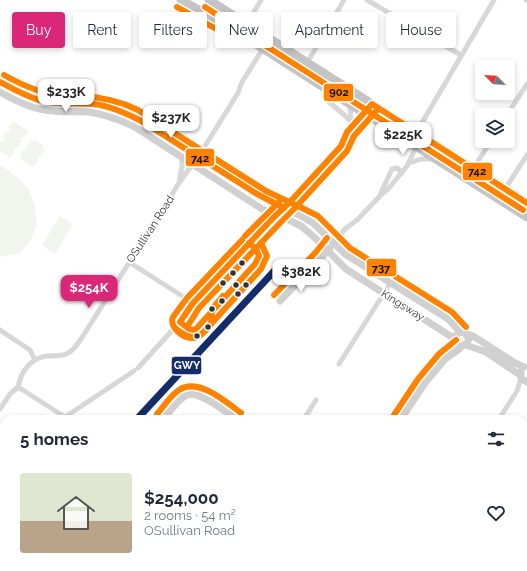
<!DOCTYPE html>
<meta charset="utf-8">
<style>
:root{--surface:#fff;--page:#f6f6f7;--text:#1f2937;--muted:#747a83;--line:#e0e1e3;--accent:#db2777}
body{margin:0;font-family:Raleway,sans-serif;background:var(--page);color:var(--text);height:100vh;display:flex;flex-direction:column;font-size:15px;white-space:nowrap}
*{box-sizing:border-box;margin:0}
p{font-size:13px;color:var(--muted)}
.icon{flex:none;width:22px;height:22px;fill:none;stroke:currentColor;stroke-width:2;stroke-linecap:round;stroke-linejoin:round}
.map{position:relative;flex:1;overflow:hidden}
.sheet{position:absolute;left:0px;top:415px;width:527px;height:156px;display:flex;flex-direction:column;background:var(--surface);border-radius:12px 12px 0 0;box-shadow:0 2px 6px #0003}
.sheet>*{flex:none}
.guide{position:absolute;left:12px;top:12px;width:503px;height:36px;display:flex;gap:8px}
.needle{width:26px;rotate:294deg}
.tools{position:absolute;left:475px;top:60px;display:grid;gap:8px}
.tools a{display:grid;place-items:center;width:40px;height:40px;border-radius:4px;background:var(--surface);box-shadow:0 2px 6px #0003;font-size:20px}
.price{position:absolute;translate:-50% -34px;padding:0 9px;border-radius:8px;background:#fff;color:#222;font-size:13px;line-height:26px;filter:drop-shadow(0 1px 2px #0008)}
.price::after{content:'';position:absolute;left:50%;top:24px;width:12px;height:9px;margin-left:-6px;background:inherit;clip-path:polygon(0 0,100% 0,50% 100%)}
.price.current{background:var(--accent);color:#fff}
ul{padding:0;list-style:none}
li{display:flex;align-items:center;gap:12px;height:100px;padding:0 20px}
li+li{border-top:1px solid var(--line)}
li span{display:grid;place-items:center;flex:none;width:112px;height:80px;border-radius:4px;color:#555}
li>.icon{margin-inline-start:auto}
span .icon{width:48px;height:48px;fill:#fffc;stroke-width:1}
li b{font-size:17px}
h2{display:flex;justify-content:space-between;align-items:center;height:48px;padding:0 20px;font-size:17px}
.pill{padding:0 14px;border-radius:4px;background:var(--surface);box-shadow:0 2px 6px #0003;font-size:14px;line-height:36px}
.pill.current{background:var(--accent);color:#fff}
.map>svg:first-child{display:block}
</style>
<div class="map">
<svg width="527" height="571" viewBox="0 0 527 571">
<rect width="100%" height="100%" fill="#fff"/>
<path fill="#f1f5ed" d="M 13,121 L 28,131 L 23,138 L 21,137 L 20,139 L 22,141 L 17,148 L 15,147 L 13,149 L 15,151 L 10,158 L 0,151 L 0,141 L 3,142 L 5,139 L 2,138 L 7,131 L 9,132 L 11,130 L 8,128 Z
M 34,139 L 44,146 L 43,148 L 45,150 L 40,157 L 38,156 L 37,157 L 39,159 L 34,166 L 32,165 L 31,166 L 20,159 L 22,157 L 20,156 L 24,149 L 27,150 L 28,148 L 26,147 L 31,140 L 33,141 Z
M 0,165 L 13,174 L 28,188 L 34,204 L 37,222 L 32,238 L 20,253 L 0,257 Z
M 60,216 L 73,224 L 55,254 L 42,245 Z"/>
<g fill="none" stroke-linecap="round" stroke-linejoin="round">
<path stroke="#d7d7d7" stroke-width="5" d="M 367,0 L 461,55
M 526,0 L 527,0
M 247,24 L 261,0
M 307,63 L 344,0
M 328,90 L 326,96 L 329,102 L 351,121
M 350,105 L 351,121
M 507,115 L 527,84
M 416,133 L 494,0
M 343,142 C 357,134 367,120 376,106
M 202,159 L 205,146 L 238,93 L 242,82 L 269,39
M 409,163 L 421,159 L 433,159
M 473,169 L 491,141
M 179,183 L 182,166 L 182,157
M 505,189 L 527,155
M 380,195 L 392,169 L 397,168 L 402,173
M 333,243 L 345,229 L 357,220 L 380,196 L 389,188 L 407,166 L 416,147
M 129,262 L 193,303
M 0,330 L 30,350 L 35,360
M 339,364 L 391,282
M 138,368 L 177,325 L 193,303 L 274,217 L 289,203 L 341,146 L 343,142 L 347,132 L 372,104
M 18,387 L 65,417 L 134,371
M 0,409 L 10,394 L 18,387 C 21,372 30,358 47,356 C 54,355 60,357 66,354 C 74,351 78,343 83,336 L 179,183 L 194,162
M 304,419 L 316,400
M 499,419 L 517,391 L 521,378
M 0,474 L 4,477
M 0,539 L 4,535
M 523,550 L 527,544
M 81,567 L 86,571
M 242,567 L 248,571
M 453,567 L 459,571
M 512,568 L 513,567
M 206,571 L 209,567
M 301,571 L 304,567
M 395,571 L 397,567"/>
<path stroke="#d0d0d0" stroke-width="7" d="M 0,82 C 17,92 34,100 54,103 C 64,105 74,103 85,104 C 102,104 119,109 135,117 L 262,198 L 299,215 L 313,223 L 345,254 L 448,319 L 452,323 L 460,332
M 0,92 C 14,100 29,108 45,110 C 60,113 74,111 88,112 C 105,114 120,120 135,127 L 262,209 L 287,219 L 301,226 L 313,236 L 346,269 L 455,339
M 299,192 L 299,215
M 280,301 L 322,257 L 330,248
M 467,334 L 473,336 L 515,363 L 524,367
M 466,345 L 486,352 L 520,375
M 445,359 L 445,353 L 455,341 L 455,336 L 460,332 L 465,333 L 469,339 L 467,343 L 462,346 L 458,346 L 455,341
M 521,371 L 521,378 L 527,382
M 163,419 C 170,412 178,399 187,395 C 199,390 226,412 236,419
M 401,419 L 425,383 L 445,359 L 458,350 L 462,346
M 22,571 L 25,567"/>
<path stroke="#c4c4c4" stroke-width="9" d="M 181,0 L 242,35 L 527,217
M 209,0 L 527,203"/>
<defs>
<path id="bus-1" d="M 0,82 C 13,89 25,96 39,100 C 58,105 75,102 94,104 C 111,106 128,114 143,122 L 257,194 L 284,208
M 180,322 L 193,303 L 274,217 L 289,203 L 341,146 L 347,132 L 372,104 L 527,203
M 180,322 L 189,329 L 195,330 L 255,264 L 259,256 L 256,249 L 249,243"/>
<path id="bus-2" d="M 177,7 L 218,30
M 205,7 L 523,210
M 187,327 L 199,308 L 280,223 L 295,208 L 347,151 L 354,136 L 378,109
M 175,328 C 191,341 199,340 211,324 L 212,309 L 223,296"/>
<path id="bus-3" d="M 4,75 C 20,84 37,92 56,95 C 64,97 73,95 81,96 C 102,97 120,101 138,110 L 266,191 L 302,208 L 318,216 L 350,248 L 452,312 L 466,327
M 245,236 L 279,202
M 242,240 L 187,298 L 173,317 C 169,327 183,339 193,338 C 196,338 199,336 202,334 L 261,269 L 267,256 L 261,243
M 274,295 L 316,252 L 327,238
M 157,414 C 164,406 170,396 179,390 C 198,377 226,402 241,413
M 394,415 L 418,379 L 439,354 L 456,340"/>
</defs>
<use href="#bus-1" stroke="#fff" stroke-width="9"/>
<use href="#bus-2" stroke="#fff" stroke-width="9"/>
<use href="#bus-3" stroke="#fff" stroke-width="9"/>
<use href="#bus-1" stroke="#ff8200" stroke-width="6"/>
<use href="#bus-2" stroke="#ff8200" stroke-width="6"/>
<use href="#bus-3" stroke="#ff8200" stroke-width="6"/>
<defs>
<path id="rail-1" d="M 137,419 L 277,268"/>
</defs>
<use href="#rail-1" stroke="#fff" stroke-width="10"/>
<use href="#rail-1" stroke="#152c6b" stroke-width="7"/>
</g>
<g fill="#333" stroke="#fff" stroke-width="1.5">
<circle cx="242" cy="263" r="3.5"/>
<circle cx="233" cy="273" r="3.5"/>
<circle cx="223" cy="283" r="3.5"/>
<circle cx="236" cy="285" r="3.5"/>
<circle cx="246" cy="285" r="3.5"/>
<circle cx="238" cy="294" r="3.5"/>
<circle cx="222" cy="301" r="3.5"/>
<circle cx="212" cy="309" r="3.5"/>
<circle cx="208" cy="327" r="3.5"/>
<circle cx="197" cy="336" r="3.5"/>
</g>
<g text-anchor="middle" stroke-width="4" stroke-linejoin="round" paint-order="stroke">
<g font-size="11" fill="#333" stroke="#fff">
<text transform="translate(150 229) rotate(-57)" y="4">OSullivan Road</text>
<text transform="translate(403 305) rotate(32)" y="4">Kingsway</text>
</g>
</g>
<g stroke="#fff" stroke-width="1.5">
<rect x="323" y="83" width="31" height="19" rx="4" fill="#ff8200"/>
<rect x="185" y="148" width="30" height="19" rx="4" fill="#ff8200"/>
<rect x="462" y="162" width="31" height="19" rx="4" fill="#ff8200"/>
<rect x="366" y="258" width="31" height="19" rx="4" fill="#ff8200"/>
<rect x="171" y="356" width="31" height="19" rx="4" fill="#152c6b"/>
</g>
<g font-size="11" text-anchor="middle" font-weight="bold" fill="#fff">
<text x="187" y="369">GWY</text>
</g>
<g font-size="11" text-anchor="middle" font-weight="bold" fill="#111">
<text x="339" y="96">902</text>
<text x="200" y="162">742</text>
<text x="477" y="175">742</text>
<text x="381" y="272">737</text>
</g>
</svg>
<div class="tools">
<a><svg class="needle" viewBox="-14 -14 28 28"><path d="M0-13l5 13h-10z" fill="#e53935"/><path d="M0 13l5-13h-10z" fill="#747a83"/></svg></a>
<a><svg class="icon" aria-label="layers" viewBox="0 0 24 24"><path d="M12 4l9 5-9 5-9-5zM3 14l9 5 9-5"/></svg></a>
</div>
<b class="price" style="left:66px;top:113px">$233K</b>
<b class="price" style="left:171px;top:139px">$237K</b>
<b class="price" style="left:403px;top:156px">$225K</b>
<b class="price" style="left:301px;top:293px">$382K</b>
<b class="price current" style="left:89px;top:309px">$254K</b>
<div class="guide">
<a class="pill current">Buy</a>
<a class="pill">Rent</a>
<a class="pill">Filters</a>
<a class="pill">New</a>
<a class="pill">Apartment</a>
<a class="pill">House</a>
</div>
<section class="sheet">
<h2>5 homes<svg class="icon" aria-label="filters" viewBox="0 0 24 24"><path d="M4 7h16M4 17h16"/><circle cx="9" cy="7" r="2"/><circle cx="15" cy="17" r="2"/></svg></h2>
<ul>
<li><span style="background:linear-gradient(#dfe7d0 60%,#b9a48a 0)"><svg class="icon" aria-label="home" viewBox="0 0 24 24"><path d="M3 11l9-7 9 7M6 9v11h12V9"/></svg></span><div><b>$254,000</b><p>2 rooms · 54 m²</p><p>OSullivan Road</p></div><svg class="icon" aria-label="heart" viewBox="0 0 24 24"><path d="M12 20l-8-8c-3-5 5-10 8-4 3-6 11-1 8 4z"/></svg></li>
</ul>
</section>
</div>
